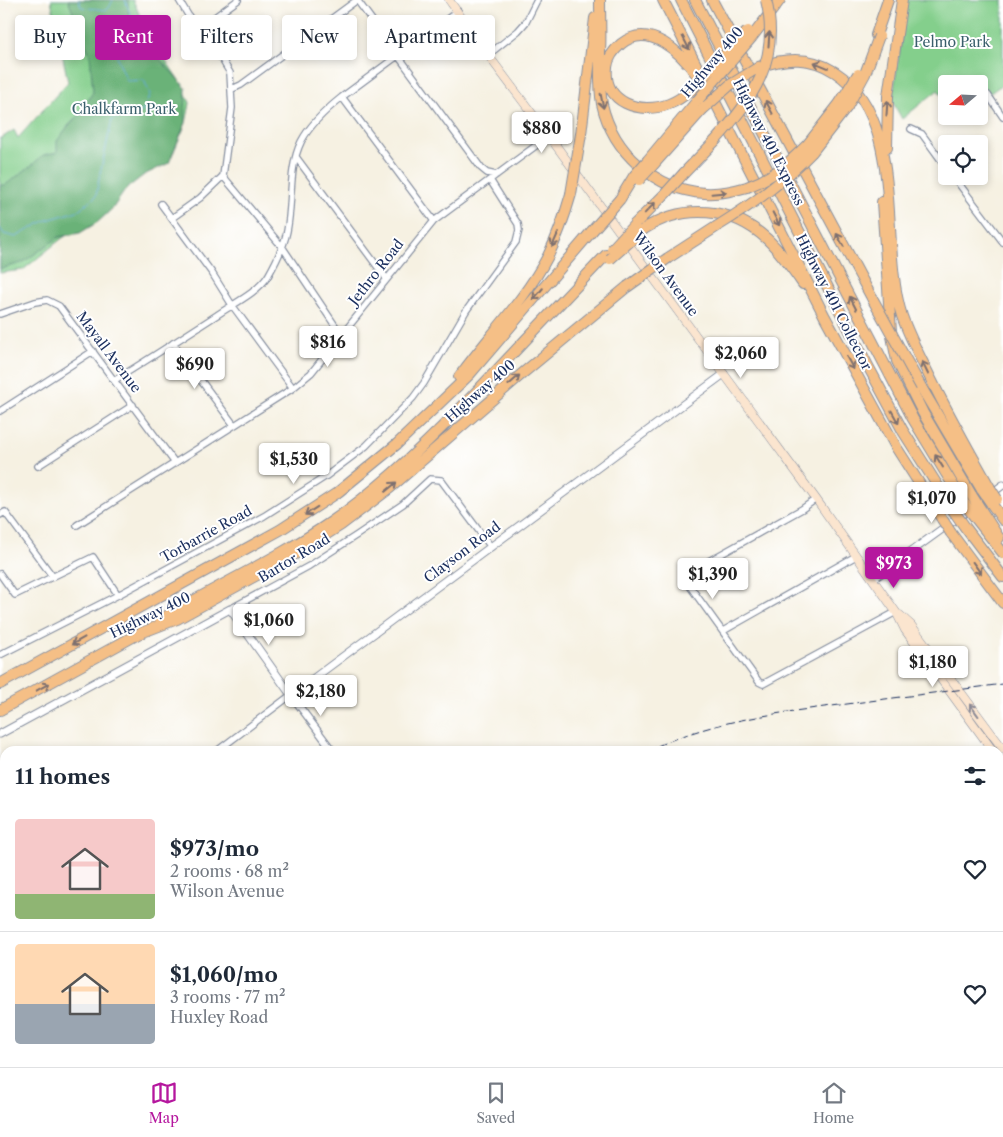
<!DOCTYPE html>
<meta charset="utf-8">
<style>
:root{--surface:#fff;--page:#f2f2f3;--text:#1f2937;--muted:#747a83;--line:#e0e1e3;--accent:#b5179e}
body{margin:0;font-family:"Libre Caslon Text",serif;background:var(--page);color:var(--text);height:100vh;display:flex;flex-direction:column;font-size:19px;white-space:nowrap}
*{box-sizing:border-box;margin:0}
p{font-size:16px;color:var(--muted)}
.icon{flex:none;width:28px;height:28px;fill:none;stroke:currentColor;stroke-width:2;stroke-linecap:round;stroke-linejoin:round}
.map{position:relative;flex:1;overflow:hidden}
.panel{position:absolute;left:0px;top:746px;width:1004px;height:321px;display:flex;flex-direction:column;background:var(--surface);border-radius:15px 15px 0 0;box-shadow:0 2px 8px #0003}
.panel>*{flex:none}
.hud{position:absolute;left:15px;top:15px;width:500px;height:45px;display:flex;gap:10px}
.needle{width:32px;rotate:251deg}
.buttons{position:absolute;left:938px;top:75px;display:grid;gap:10px}
.buttons a{display:grid;place-items:center;width:50px;height:50px;border-radius:5px;background:var(--surface);box-shadow:0 2px 8px #0003;font-size:25px}
.price{position:absolute;translate:-50% -42px;padding:0 11px;border-radius:5px;background:#fff;color:#222;font-size:16px;line-height:32px;filter:drop-shadow(0 1px 2px #0008)}
.price::after{content:'';position:absolute;left:50%;top:30px;width:15px;height:11px;margin-left:-8px;background:inherit;clip-path:polygon(0 0,100% 0,50% 100%)}
.price.selected{background:var(--accent);color:#fff}
ul{padding:0;list-style:none}
li{display:flex;align-items:center;gap:15px;height:125px;padding:0 15px}
li+li{border-top:1px solid var(--line)}
li span{display:grid;place-items:center;flex:none;width:140px;height:100px;border-radius:5px;color:#555}
li>.icon{margin-inline-start:auto}
span .icon{width:60px;height:60px;fill:#fffc;stroke-width:1}
li b{font-size:21px}
h2{display:flex;justify-content:space-between;align-items:center;height:60px;padding:0 15px;font-size:21px}
.tag{padding:0 18px;border-radius:5px;background:var(--surface);box-shadow:0 2px 8px #0003;font-size:18px;line-height:45px}
.tag.selected{background:var(--accent);color:#fff}
.dock{display:flex;justify-content:space-around;align-items:center;height:70px;border-top:1px solid var(--line);background:var(--surface);font-size:14px;color:var(--muted)}
.dock a{display:grid;justify-items:center;gap:2px}
.dock .selected{color:var(--accent)}
.map>svg:first-child{display:block}
</style>
<div class="map">
<svg width="1003" height="1067" viewBox="0 0 1003 1067">
<rect width="100%" height="100%" fill="#fff"/>
<filter id="ink" filterUnits="userSpaceOnUse"><feTurbulence type="fractalNoise" baseFrequency=".02" numOctaves="2"/><feDisplacementMap in="SourceGraphic" scale="10" xChannelSelector="R" yChannelSelector="G"/><feConvolveMatrix kernelMatrix="1 2 1 2 8 2 1 2 1" color-interpolation-filters="sRGB"/></filter>
<filter id="wash" filterUnits="userSpaceOnUse"><feTurbulence type="fractalNoise" baseFrequency=".0096" numOctaves="4" result="noise"/><feDisplacementMap in="SourceGraphic" scale="20" xChannelSelector="R" yChannelSelector="G"/><feGaussianBlur stdDeviation="1.12" result="paint"/><feColorMatrix in="noise" values="0 0 0 0 0 0 0 0 0 0 0 0 0 0 0 0 0 1.4 0 .05"/><feComposite in="paint" operator="in"/></filter>
<g filter="url(#wash)">
<rect width="100%" height="100%" fill="#f6f1e2"/>
<path fill="#84cf8c" stroke="#507f75" d="M 51,0 L 133,0 L 143,23 L 168,64 L 181,83 L 190,103 L 186,123 L 173,153 L 127,178 L 103,212 L 61,239 L 23,270 L 0,273 L 0,139 L 14,130 L 18,138 L 68,82 Z
M 907,0 L 1003,0 L 1003,84 L 979,101 L 979,84 L 946,84 L 946,101 L 938,90 L 902,119 L 892,101 Z
M 512,1063 L 616,1063 L 610,1067 L 515,1067 Z
M 848,1063 L 924,1063 L 923,1067 L 851,1067 Z"/>
<path fill="#6bb278" stroke="#43706b" d="M 68,0 L 128,0 L 129,25 L 186,88 L 185,124 L 169,163 L 144,175 L 126,189 L 113,208 L 98,222 L 80,233 L 59,237 L 22,263 L 0,269 L 0,185 L 5,185 L 31,166 L 43,155 L 57,152 L 57,141 L 69,125 L 81,112 L 93,92 L 90,55 Z"/>
<g fill="none" stroke-linecap="round" stroke-linejoin="round">
<path stroke="#60aad8" stroke-width="1" d="M 79,0 L 81,7 L 106,10 L 109,8 L 113,0
M 0,228 L 4,234 L 16,237 L 44,221 L 77,211 L 96,196 L 100,174 L 112,120 L 123,115 L 143,111 L 150,94 L 144,80 L 127,81 C 123,70 109,44 115,34 C 120,27 127,24 131,16 L 125,0"/>
</g>
</g>
<g filter="url(#ink)">
<g fill="none" stroke-linecap="round" stroke-linejoin="round">
<defs>
<path id="minor" d="M 197,30 L 238,0
M 488,55 L 518,31 L 526,22 L 537,0
M 232,89 L 241,85 L 357,0 L 481,168 L 487,173 L 496,175
M 988,95 L 1003,117
M 342,97 L 434,221
M 911,129 L 922,134 L 946,167
M 296,157 L 386,278
M 223,176 L 283,248 L 342,336
M 953,176 L 1003,242
M 161,204 L 212,273 L 232,305 L 293,388
M 172,218 L 200,198 L 223,176 L 232,108 L 230,73 L 220,56 L 197,30 L 179,0
M 0,314 L 35,302 L 47,300 L 59,306 L 175,463
M 173,343 L 234,425
M 115,380 C 149,359 183,337 217,315 C 233,304 257,293 268,276 C 276,262 284,247 287,231 C 293,202 288,169 301,142 C 310,124 327,109 342,97 L 458,11
M 0,411 L 93,351
M 38,466 L 133,405
M 816,499 L 802,509 L 689,572 L 686,578 L 689,585 L 759,682 L 763,684 L 896,612
M 0,515 L 5,512 L 53,577
M 77,525 L 293,388 L 311,373 L 434,221 L 549,136
M 0,574 L 15,595 L 93,557 L 118,595
M 230,609 L 309,566 L 357,535 L 403,504 L 430,479 L 441,480 L 491,547
M 723,631 L 856,556
M 0,655 L 118,595 L 264,516 L 325,477 L 366,446 L 413,398 L 424,383 L 466,311 L 516,242 L 519,230 L 518,224 L 490,180
M 217,751 L 291,695 L 333,751
M 999,898 L 1003,913
M 0,949 L 5,956
M 265,1062 L 268,1067
M 361,1062 L 365,1067
M 502,1062 L 505,1067
M 643,1062 L 646,1067
M 789,1062 L 793,1067
M 192,1067 L 200,1062
M 624,1067 L 630,1062
M 929,1067 L 930,1062
M 999,1067 L 1003,1031"/>
<path id="tertiary" d="M 873,579 L 1003,485
M 0,734 L 230,609 L 291,695 L 724,374"/>
<path id="secondary" d="M 449,0 L 494,63 L 546,132 L 816,499 L 896,612 L 905,630 L 993,751
M 900,615 L 911,625 L 1003,749
M 999,760 L 1003,765"/>
<path id="motorway" d="M 600,0 C 600,18 601,36 600,54 C 600,70 599,87 602,104 C 613,152 655,190 705,193 C 719,194 733,191 747,187
M 663,0 L 825,317 L 896,447 L 942,519
M 681,0 L 868,366 L 903,431 L 953,510
M 695,0 L 913,419 L 964,503
M 712,0 L 872,298
M 876,35 L 888,0
M 752,37 L 780,0
M 759,67 C 786,57 811,56 835,72 C 908,119 878,243 902,316 C 908,333 916,349 924,365 C 944,407 967,447 990,488
M 691,90 C 684,96 677,101 669,104 C 640,115 603,103 607,67 C 608,58 614,50 621,44 C 649,21 681,53 697,75
M 581,134 L 595,18
M 808,144 L 840,103
M 887,148 L 888,96 L 902,0
M 812,152 L 847,107
M 648,160 L 697,101
M 654,164 L 702,110
M 684,173 L 715,141
M 620,199 L 634,176
M 882,202 L 891,331 L 897,361 L 923,413 L 972,496
M 635,224 L 666,193
M 644,229 C 684,203 732,207 767,239 C 781,252 792,268 803,284
M 668,258 L 716,227
M 459,377 C 488,337 525,300 548,256 C 558,236 565,215 571,194
M 921,387 L 982,490
M 991,503 L 1003,520
M 981,510 L 999,538
M 974,516 L 1003,553
M 965,527 L 1003,577
M 951,533 L 1003,603
M 160,620 C 216,586 277,559 331,522 C 378,490 420,450 460,409 C 509,358 557,306 606,255
M 0,684 L 280,530 L 337,493 L 397,444 L 469,375 L 592,231
M 0,710 L 138,634 L 177,619 L 297,553 L 341,525 L 390,488 L 523,373 L 627,287"/>
</defs>
<use href="#minor" stroke="#8890a0" stroke-width="8"/>
<use href="#tertiary" stroke="#8890a0" stroke-width="9"/>
<use href="#secondary" stroke="#8890a0" stroke-width="9"/>
<use href="#motorway" stroke="#8890a0" stroke-width="12"/>
<use href="#minor" stroke="#fff" stroke-width="5.5"/>
<use href="#tertiary" stroke="#fff" stroke-width="7"/>
<use href="#secondary" stroke="#fbe5cf" stroke-width="8"/>
<use href="#motorway" stroke="#f5bf86" stroke-width="10"/>
<path stroke="#1b2f5e" stroke-width="1" stroke-dasharray="8 4" stroke-linecap="butt" d="M 647,751 C 709,720 780,713 847,704 C 899,697 951,691 1003,684
M 88,1067 L 96,1062"/>
<defs>
<path id="motorway-bridge" d="M 691,90 L 748,31
M 697,101 L 752,37
M 840,103 L 858,74
M 847,107 L 865,74 L 879,36
M 702,110 L 730,85 L 759,67
M 715,141 C 753,98 781,61 766,0
M 634,176 L 648,160
M 639,180 L 654,164
M 747,187 C 772,178 789,163 808,144
M 666,193 L 684,173
M 571,194 L 581,134
M 716,227 C 753,204 782,183 812,152
M 592,231 L 620,199
M 612,249 L 635,224
M 610,259 L 644,229
M 627,287 L 668,258
M 872,298 L 921,387
M 990,488 L 997,499
M 982,490 L 991,503
M 972,496 L 981,510
M 964,503 L 974,516
M 953,510 L 965,527
M 942,519 L 951,533"/>
</defs>
<use href="#motorway-bridge" stroke="#8890a0" stroke-width="12" stroke-linecap="butt"/>
<use href="#motorway-bridge" stroke="#f5bf86" stroke-width="10"/>
</g>
<defs><path id="oneway-shaft" d="M-6 0H5M1.5-3L5.5 0L1.5 3" fill="none" stroke-width="1.6" stroke-linecap="round" stroke-linejoin="round" transform="scale(1.25)"/></defs>
<g stroke="#7d7070">
<use href="#oneway-shaft" transform="translate(769 39) rotate(-86)"/>
<use href="#oneway-shaft" transform="translate(686 43) rotate(63)"/>
<use href="#oneway-shaft" transform="translate(821 65) rotate(-158)"/>
<use href="#oneway-shaft" transform="translate(602 101) rotate(79)"/>
<use href="#oneway-shaft" transform="translate(769 107) rotate(-118)"/>
<use href="#oneway-shaft" transform="translate(887 108) rotate(-86)"/>
<use href="#oneway-shaft" transform="translate(719 193) rotate(-5)"/>
<use href="#oneway-shaft" transform="translate(650 208) rotate(-46)"/>
<use href="#oneway-shaft" transform="translate(776 219) rotate(63)"/>
<use href="#oneway-shaft" transform="translate(555 240) rotate(114)"/>
<use href="#oneway-shaft" transform="translate(840 240) rotate(-119)"/>
<use href="#oneway-shaft" transform="translate(538 294) rotate(130)"/>
<use href="#oneway-shaft" transform="translate(853 303) rotate(-117)"/>
<use href="#oneway-shaft" transform="translate(850 363) rotate(61)"/>
<use href="#oneway-shaft" transform="translate(925 368) rotate(-116)"/>
<use href="#oneway-shaft" transform="translate(514 380) rotate(-41)"/>
<use href="#oneway-shaft" transform="translate(895 417) rotate(61)"/>
<use href="#oneway-shaft" transform="translate(939 461) rotate(-122)"/>
<use href="#oneway-shaft" transform="translate(391 487) rotate(-40)"/>
<use href="#oneway-shaft" transform="translate(311 511) rotate(147)"/>
<use href="#oneway-shaft" transform="translate(977 568) rotate(54)"/>
<use href="#oneway-shaft" transform="translate(78 641) rotate(151)"/>
<use href="#oneway-shaft" transform="translate(43 687) rotate(-29)"/>
</g>
<use stroke="#8b8a96" href="#oneway-shaft" transform="translate(974 710) rotate(-126)"/>
</g>
<g text-anchor="middle" stroke-width="4" stroke-linejoin="round" paint-order="stroke">
<g font-size="14" fill="#3a5f6c" stroke="#fff">
<text x="952" y="47">Pelmo Park</text>
<text x="124" y="114">Chalkfarm Park</text>
</g>
<g font-size="14" fill="#1b2f5e" stroke="#fff">
<text transform="translate(712 62) rotate(-50)" y="5">Highway 400</text>
<text transform="translate(769 142) rotate(63)" y="5">Highway 401 Express</text>
<text transform="translate(376 272) rotate(-52)" y="5">Jethro Road</text>
<text transform="translate(666 274) rotate(54)" y="5">Wilson Avenue</text>
<text transform="translate(834 302) rotate(63)" y="5">Highway 401 Collector</text>
<text transform="translate(109 352) rotate(53)" y="5">Mayall Avenue</text>
<text transform="translate(480 391) rotate(-41)" y="5">Highway 400</text>
<text transform="translate(206 534) rotate(-29)" y="5">Torbarrie Road</text>
<text transform="translate(462 552) rotate(-37)" y="5">Clayson Road</text>
<text transform="translate(294 558) rotate(-31)" y="5">Bartor Road</text>
<text transform="translate(150 615) rotate(-26)" y="5">Highway 400</text>
</g>
</g>
</svg>
<div class="buttons">
<a><svg class="needle" viewBox="-14 -14 28 28"><path d="M0-13l5 13h-10z" fill="#e53935"/><path d="M0 13l5-13h-10z" fill="#747a83"/></svg></a>
<a><svg class="icon" aria-label="locate" viewBox="0 0 24 24"><circle cx="12" cy="12" r="6"/><path d="M12 2v4M12 18v4M2 12h4M18 12h4"/></svg></a>
</div>
<b class="price" style="left:542px;top:154px">$880</b>
<b class="price" style="left:328px;top:368px">$816</b>
<b class="price" style="left:741px;top:379px">$2,060</b>
<b class="price" style="left:195px;top:390px">$690</b>
<b class="price" style="left:294px;top:485px">$1,530</b>
<b class="price" style="left:932px;top:524px">$1,070</b>
<b class="price selected" style="left:894px;top:589px">$973</b>
<b class="price" style="left:713px;top:600px">$1,390</b>
<b class="price" style="left:269px;top:646px">$1,060</b>
<b class="price" style="left:933px;top:688px">$1,180</b>
<b class="price" style="left:321px;top:717px">$2,180</b>
<div class="hud">
<a class="tag">Buy</a>
<a class="tag selected">Rent</a>
<a class="tag">Filters</a>
<a class="tag">New</a>
<a class="tag">Apartment</a>
</div>
<section class="panel">
<h2>11 homes<svg class="icon" aria-label="filters" viewBox="0 0 24 24"><path d="M4 7h16M4 17h16"/><circle cx="9" cy="7" r="2"/><circle cx="15" cy="17" r="2"/></svg></h2>
<ul>
<li><span style="background:linear-gradient(#f6c9c9 75%,#8fb573 0)"><svg class="icon" aria-label="home" viewBox="0 0 24 24"><path d="M3 11l9-7 9 7M6 9v11h12V9"/></svg></span><div><b>$973/mo</b><p>2 rooms · 68 m²</p><p>Wilson Avenue</p></div><svg class="icon" aria-label="heart" viewBox="0 0 24 24"><path d="M12 20l-8-8c-3-5 5-10 8-4 3-6 11-1 8 4z"/></svg></li>
<li><span style="background:linear-gradient(#ffd9b3 60%,#9aa5b1 0)"><svg class="icon" aria-label="home" viewBox="0 0 24 24"><path d="M3 11l9-7 9 7M6 9v11h12V9"/></svg></span><div><b>$1,060/mo</b><p>3 rooms · 77 m²</p><p>Huxley Road</p></div><svg class="icon" aria-label="heart" viewBox="0 0 24 24"><path d="M12 20l-8-8c-3-5 5-10 8-4 3-6 11-1 8 4z"/></svg></li>
</ul>
</section>
</div>
<nav class="dock">
<a class="selected"><svg class="icon" aria-label="map" viewBox="0 0 24 24"><path d="M3 6l6-2 6 2 6-2v14l-6 2-6-2-6 2zM9 4v14M15 6v14"/></svg>Map</a>
<a><svg class="icon" aria-label="saved" viewBox="0 0 24 24"><path d="M7 4h10v16l-5-4-5 4z"/></svg>Saved</a>
<a><svg class="icon" aria-label="home" viewBox="0 0 24 24"><path d="M3 11l9-7 9 7M6 9v11h12V9"/></svg>Home</a>
</nav>
